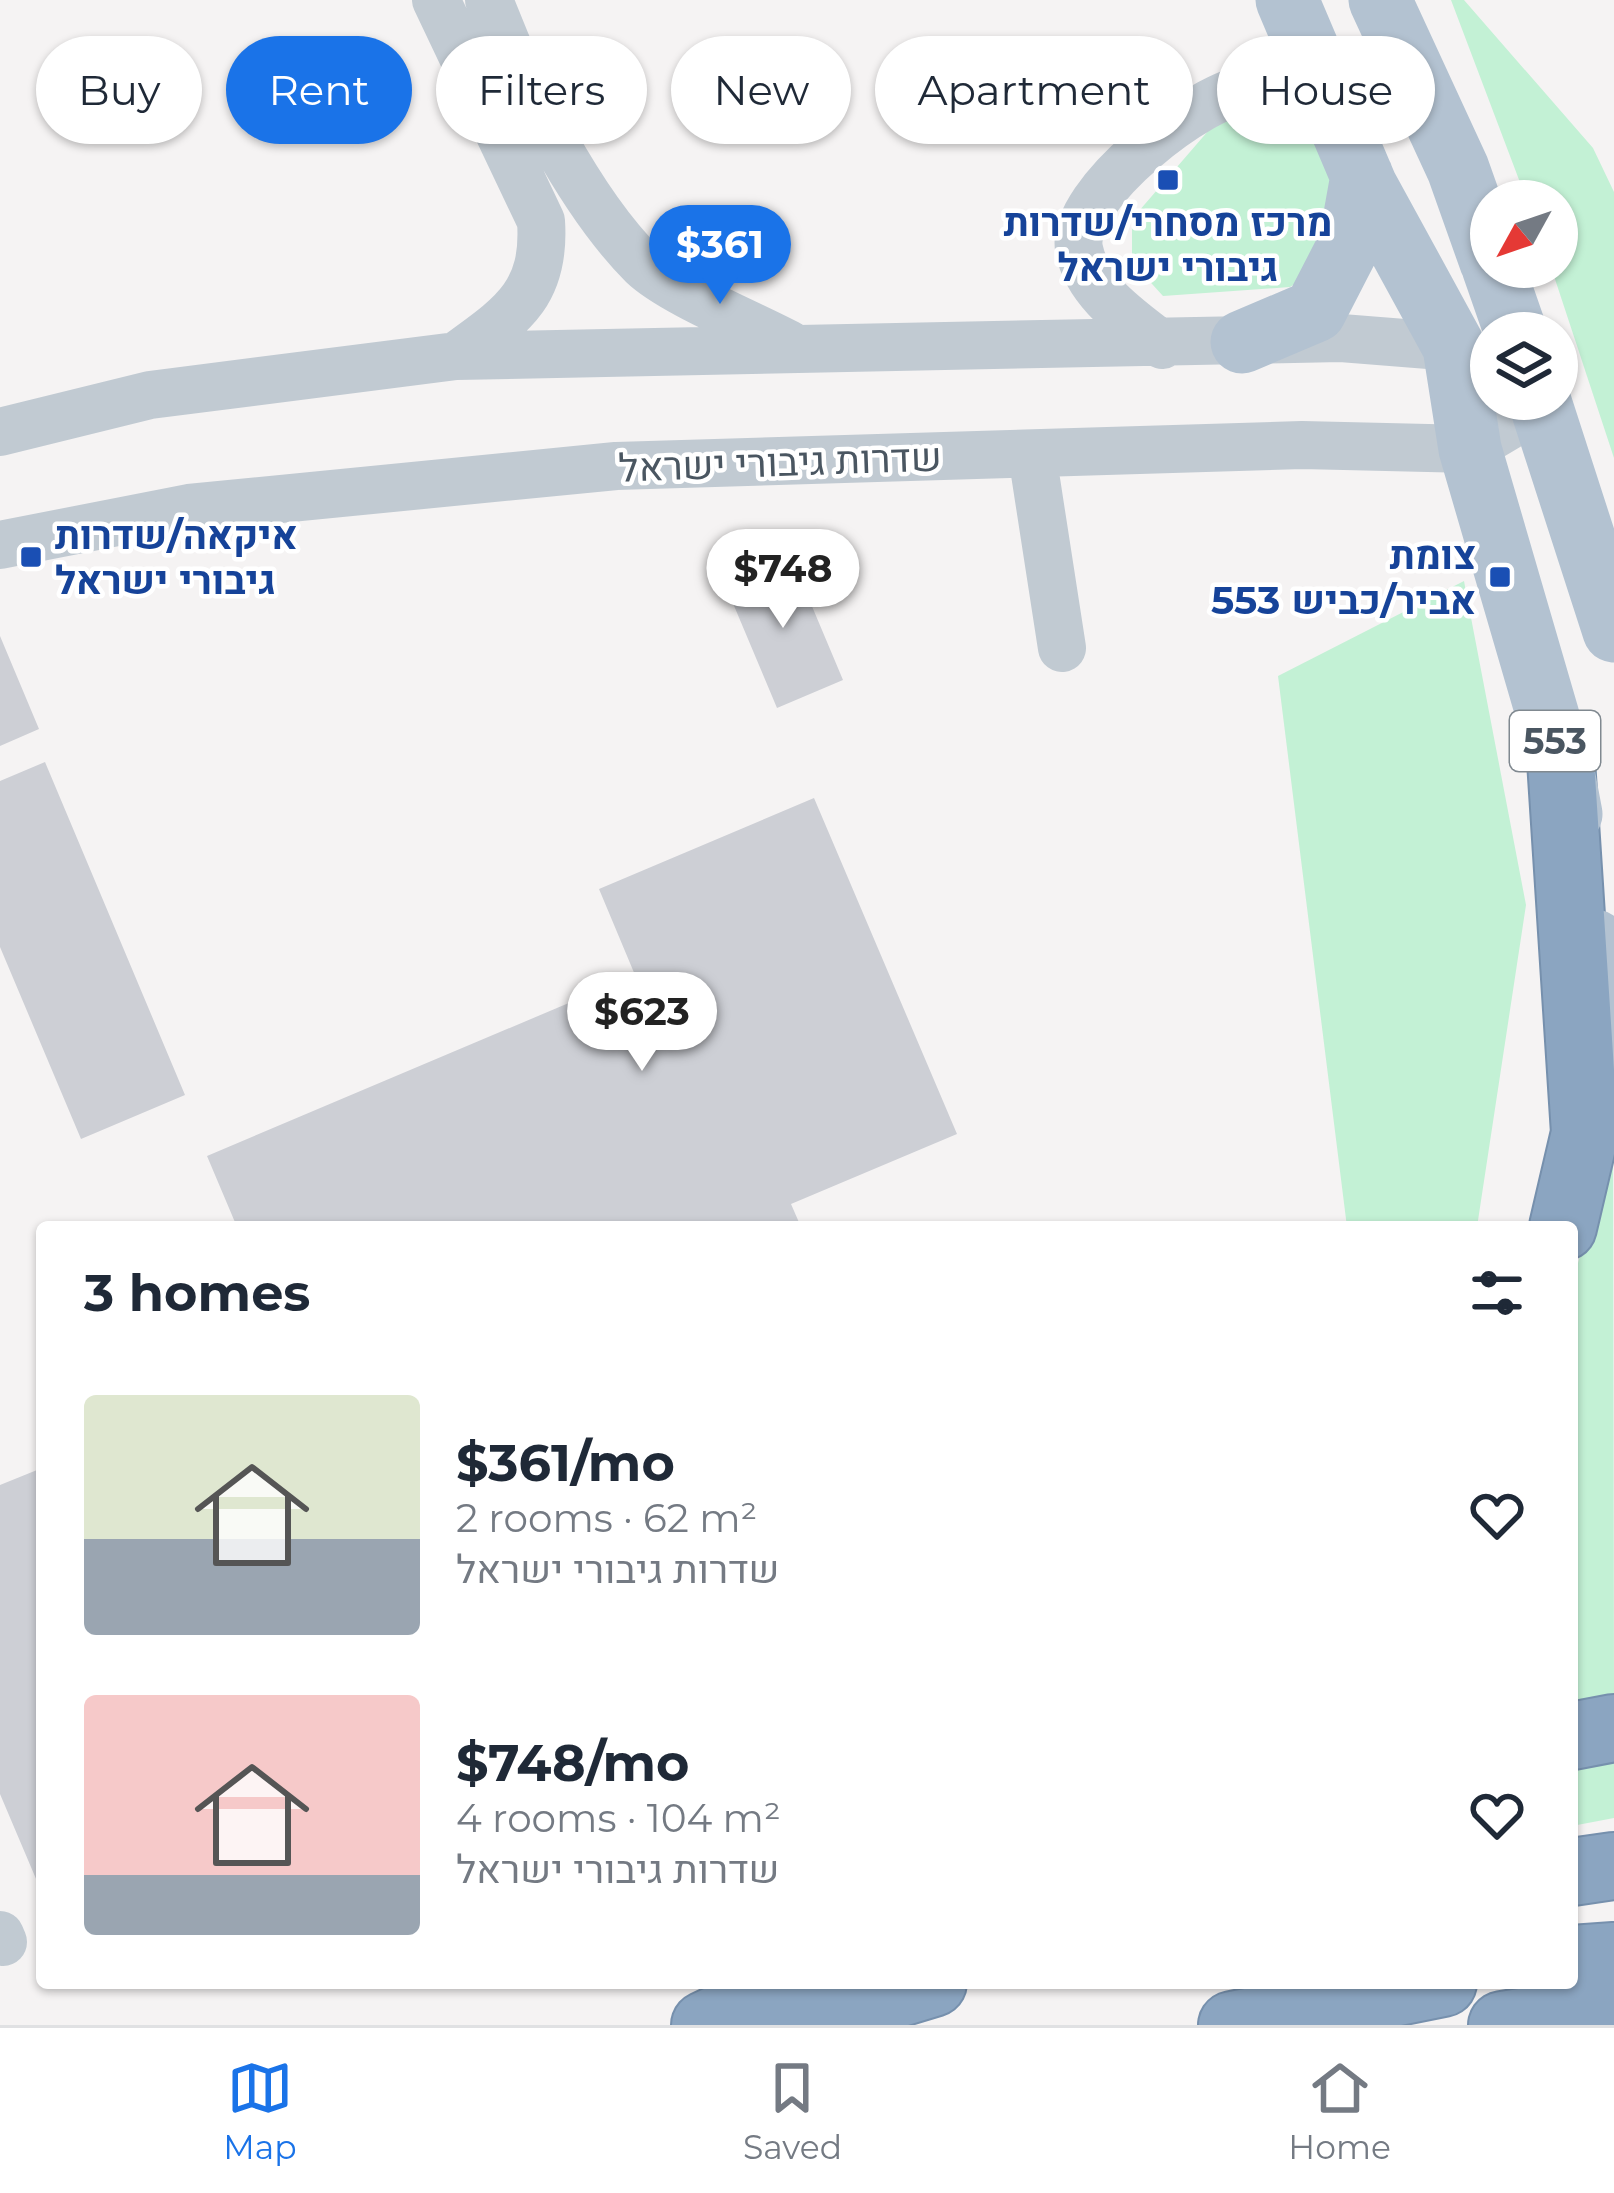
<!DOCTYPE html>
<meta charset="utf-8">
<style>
:root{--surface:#fff;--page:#f2f2f3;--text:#1f2937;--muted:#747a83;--line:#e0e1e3;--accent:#1a73e8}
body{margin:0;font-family:Montserrat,Heebo,sans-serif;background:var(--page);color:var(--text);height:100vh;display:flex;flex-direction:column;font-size:45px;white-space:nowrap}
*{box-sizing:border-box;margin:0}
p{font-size:39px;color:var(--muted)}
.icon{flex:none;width:66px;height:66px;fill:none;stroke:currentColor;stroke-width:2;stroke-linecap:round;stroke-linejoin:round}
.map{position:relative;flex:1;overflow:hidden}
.drawer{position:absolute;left:36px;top:1221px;width:1542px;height:768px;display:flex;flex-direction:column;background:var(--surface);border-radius:12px;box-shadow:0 3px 9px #0004}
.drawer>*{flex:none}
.top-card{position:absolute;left:36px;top:36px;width:1542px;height:108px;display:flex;gap:24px}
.needle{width:78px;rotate:230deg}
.tools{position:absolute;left:1470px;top:180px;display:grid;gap:24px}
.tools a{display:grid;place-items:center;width:108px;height:108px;border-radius:50%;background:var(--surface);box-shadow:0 3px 9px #0004;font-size:60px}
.price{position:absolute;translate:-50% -102px;padding:0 27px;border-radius:42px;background:#fff;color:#222;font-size:39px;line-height:78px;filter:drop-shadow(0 3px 6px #0008)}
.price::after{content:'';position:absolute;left:50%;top:72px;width:36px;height:27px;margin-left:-18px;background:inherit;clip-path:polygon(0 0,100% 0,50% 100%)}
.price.on{background:var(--accent);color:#fff}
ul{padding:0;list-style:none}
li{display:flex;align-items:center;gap:36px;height:300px;padding:0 48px}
li span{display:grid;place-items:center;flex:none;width:336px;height:240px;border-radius:12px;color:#555}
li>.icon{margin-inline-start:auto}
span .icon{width:144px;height:144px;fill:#fffc;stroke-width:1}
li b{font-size:51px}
h2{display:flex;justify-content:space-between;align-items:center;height:144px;padding:0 48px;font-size:51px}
.chip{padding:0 42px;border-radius:54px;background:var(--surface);box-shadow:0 3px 9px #0004;font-size:42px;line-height:108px}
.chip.on{background:var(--accent);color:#fff}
.dock{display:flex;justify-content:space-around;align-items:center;height:168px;border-top:3px solid var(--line);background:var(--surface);font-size:33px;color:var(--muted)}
.dock a{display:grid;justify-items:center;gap:6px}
.dock .on{color:var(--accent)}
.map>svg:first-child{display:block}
</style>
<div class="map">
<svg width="1614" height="2025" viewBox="0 0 1614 2025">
<rect width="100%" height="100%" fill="#f5f3f3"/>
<path fill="#c3f1d5" d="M 1451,0 L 1464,0 L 1593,148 L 1614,192 L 1614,458 L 1551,267 L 1557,267 L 1557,201 L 1527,201 Z
M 1256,102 L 1287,106 L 1336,157 L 1319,269 L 1290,287 L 1163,296 L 1132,262 L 1132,219 L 1215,123 Z
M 1464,581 L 1526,905 L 1477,1227 L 1347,1227 L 1278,676 Z
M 1613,1135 L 1614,1699 L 1572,1710 L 1572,1285 Z
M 1614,1755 L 1614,1818 L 1572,1826 L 1572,1765 Z"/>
<path fill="#cdcfd5" d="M 790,554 L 843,680 L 777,708 L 724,582 Z
M 0,636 L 39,729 L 0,746 Z
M 45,762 L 185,1095 L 81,1139 L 0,947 L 0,781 Z
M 814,798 L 957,1134 L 791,1204 L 801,1227 L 237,1227 L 207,1156 L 635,975 L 599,889 Z
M 42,1468 L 42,1893 L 0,1794 L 0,1485 Z"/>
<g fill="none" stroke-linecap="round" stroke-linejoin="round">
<defs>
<path id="highway" d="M 1561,761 L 1585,1133 L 1563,1227
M 1572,1736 L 1614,1728
M 1572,1872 L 1614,1866
M 1572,1959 L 1614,1956
M 705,2025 L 793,1983
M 794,2025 L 933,1983
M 1232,2025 L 1443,1983
M 1502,2025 L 1614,2007"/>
</defs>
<use href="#highway" stroke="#7690ad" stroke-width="70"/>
<path stroke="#c1cad2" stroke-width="48" d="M 436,0 L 541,221 C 546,295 511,316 456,356
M 489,0 C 521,85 579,201 643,265 C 671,292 753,325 790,345
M 1162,345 C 1129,319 1088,293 1079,249 C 1069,195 1202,92 1252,88 C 1292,85 1320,117 1346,141
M 0,432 L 150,395 L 456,356 L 1341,338 L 1454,347 L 1491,372
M 1032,454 L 1062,648
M 0,545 L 189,508 L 616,466 L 1302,445 L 1470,449 L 1542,406 L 1531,399
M 0,1935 L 3,1942"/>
<path stroke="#b3c2d1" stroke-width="63" d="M 1287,0 L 1366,186 L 1454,347 L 1470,449 L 1561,761 L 1571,814
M 1380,0 L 1458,169 L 1491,262
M 1493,267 L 1516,333
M 1242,342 L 1315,311 L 1350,243 L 1362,176
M 1539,399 L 1614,631
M 1595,941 L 1614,1040"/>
<use href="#highway" stroke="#8ba5c1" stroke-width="66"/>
</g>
<g fill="#1a4fb4" stroke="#fff" stroke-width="4.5">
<rect x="1156" y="168" width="24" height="24" rx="6"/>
<rect x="19" y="545" width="24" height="24" rx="6"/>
<rect x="1488" y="565" width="24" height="24" rx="6"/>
</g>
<g text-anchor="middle" stroke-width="9" stroke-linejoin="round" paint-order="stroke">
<rect fill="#fff" stroke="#808990" stroke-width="3" x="1510" y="711" width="90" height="60" rx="9"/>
<g font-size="36" font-weight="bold" fill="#4a5661">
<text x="1555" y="754">553</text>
</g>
<g font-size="39" font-weight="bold" fill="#164399" stroke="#fff">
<text x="1168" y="236">מרכז מסחרי/שדרות<tspan x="1168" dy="45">גיבורי ישראל</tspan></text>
<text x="55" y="549" text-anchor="start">איקאה/שדרות<tspan x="55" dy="45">גיבורי ישראל</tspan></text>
<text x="1476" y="569" text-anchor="end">צומת<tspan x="1476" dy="45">אביר/כביש 553</tspan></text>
</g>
<g font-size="39" fill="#4a5661" stroke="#fff">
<text transform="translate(780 462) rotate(-2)" y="14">שדרות גיבורי ישראל</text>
</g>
</g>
</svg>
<div class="tools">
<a><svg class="needle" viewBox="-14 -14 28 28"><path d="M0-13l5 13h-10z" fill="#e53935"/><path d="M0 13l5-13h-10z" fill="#747a83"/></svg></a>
<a><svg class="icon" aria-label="layers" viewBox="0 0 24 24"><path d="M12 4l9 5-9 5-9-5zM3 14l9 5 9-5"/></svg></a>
</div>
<b class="price on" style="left:720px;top:307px">$361</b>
<b class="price" style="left:783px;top:631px">$748</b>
<b class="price" style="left:642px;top:1074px">$623</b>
<div class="top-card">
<a class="chip">Buy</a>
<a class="chip on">Rent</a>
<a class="chip">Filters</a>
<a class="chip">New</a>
<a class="chip">Apartment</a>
<a class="chip">House</a>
</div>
<section class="drawer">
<h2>3 homes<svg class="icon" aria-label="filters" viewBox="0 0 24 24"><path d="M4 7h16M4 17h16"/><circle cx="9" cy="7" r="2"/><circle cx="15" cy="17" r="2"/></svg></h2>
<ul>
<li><span style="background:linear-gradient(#dfe7d0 60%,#9aa5b1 0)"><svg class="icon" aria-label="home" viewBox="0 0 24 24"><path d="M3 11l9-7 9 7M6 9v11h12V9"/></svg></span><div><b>$361/mo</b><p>2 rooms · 62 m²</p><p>שדרות גיבורי ישראל</p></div><svg class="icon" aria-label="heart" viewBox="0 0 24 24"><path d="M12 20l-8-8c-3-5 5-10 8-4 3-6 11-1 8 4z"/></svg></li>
<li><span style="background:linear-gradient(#f6c9c9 75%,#9aa5b1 0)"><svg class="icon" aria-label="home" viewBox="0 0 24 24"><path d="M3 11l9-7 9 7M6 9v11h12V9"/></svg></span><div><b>$748/mo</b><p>4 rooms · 104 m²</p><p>שדרות גיבורי ישראל</p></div><svg class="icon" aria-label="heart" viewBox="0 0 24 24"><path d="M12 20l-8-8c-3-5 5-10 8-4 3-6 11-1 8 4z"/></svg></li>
</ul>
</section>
</div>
<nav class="dock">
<a class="on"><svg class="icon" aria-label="map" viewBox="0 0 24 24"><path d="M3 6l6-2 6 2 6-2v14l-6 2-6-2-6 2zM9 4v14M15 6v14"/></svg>Map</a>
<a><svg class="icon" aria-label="saved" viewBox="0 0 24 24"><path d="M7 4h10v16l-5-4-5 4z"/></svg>Saved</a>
<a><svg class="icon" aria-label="home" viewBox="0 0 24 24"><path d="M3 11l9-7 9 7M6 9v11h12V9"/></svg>Home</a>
</nav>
